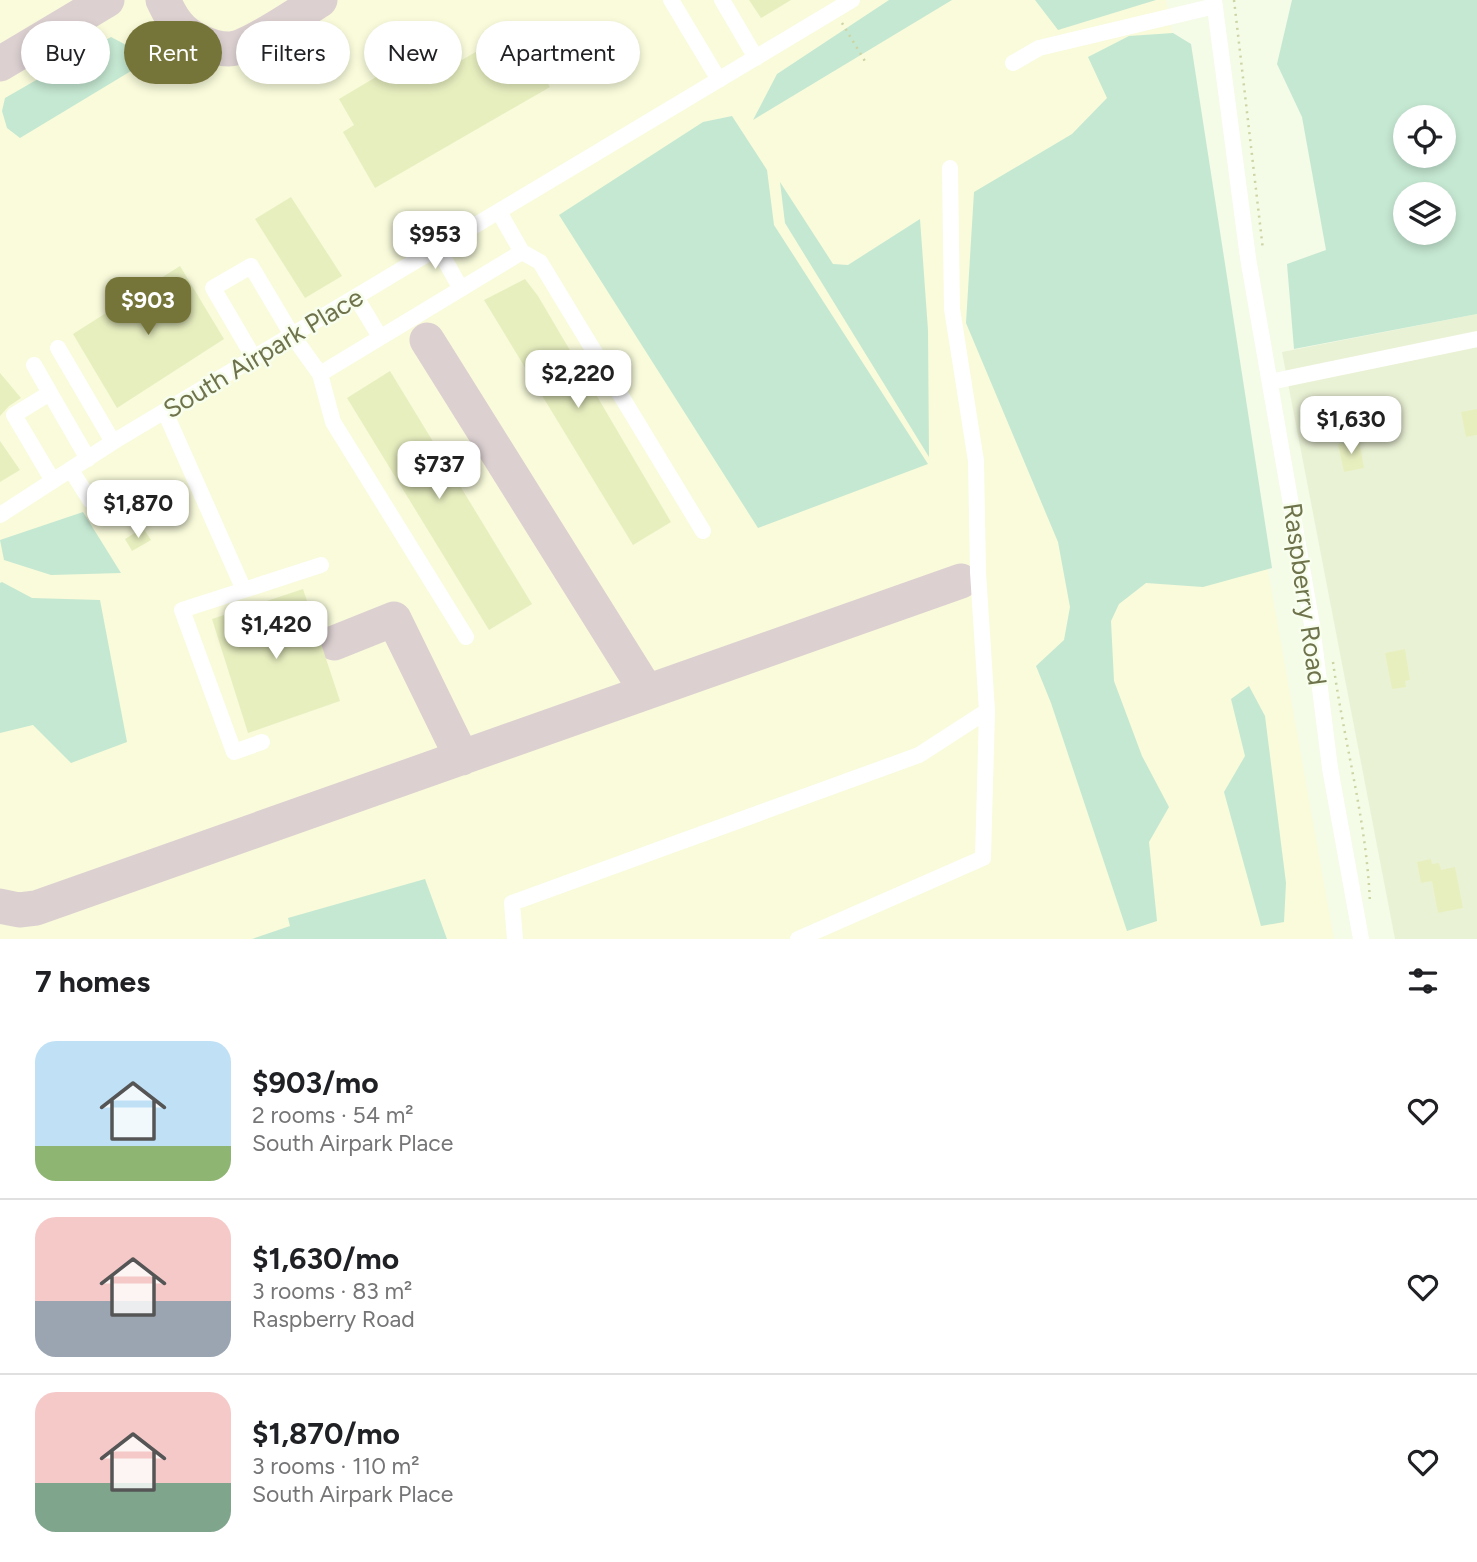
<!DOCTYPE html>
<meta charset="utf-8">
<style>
:root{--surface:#fff;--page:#f6f6f6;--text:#202124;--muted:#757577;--line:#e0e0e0;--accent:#767539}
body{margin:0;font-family:Figtree,sans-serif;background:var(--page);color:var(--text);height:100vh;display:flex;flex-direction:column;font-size:26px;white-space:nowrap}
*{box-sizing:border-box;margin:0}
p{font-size:23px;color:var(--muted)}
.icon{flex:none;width:38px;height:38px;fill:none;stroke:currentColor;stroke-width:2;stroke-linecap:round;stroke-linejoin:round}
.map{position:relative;height:939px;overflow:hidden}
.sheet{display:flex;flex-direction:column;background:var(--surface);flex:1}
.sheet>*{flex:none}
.banner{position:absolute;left:21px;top:21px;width:700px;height:63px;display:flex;gap:14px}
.controls{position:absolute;left:1393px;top:105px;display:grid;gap:14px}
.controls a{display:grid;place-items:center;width:63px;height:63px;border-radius:50%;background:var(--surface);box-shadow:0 4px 10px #0003;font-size:35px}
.price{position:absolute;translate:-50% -60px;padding:0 16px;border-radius:14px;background:#fff;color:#222;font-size:23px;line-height:46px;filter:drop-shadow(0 2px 4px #0008)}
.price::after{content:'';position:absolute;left:50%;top:42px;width:21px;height:16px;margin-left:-10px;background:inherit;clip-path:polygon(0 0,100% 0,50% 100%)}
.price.selected{background:var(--accent);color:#fff}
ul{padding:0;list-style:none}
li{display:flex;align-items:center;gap:21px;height:175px;padding:0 35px}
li+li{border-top:2px solid var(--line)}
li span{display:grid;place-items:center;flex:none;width:196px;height:140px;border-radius:21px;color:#555}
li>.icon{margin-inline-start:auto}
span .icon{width:84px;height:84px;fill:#fffc;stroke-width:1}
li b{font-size:30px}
h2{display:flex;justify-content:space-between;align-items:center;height:84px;padding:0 35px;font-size:30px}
.chip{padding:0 24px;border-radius:32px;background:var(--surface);box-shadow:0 4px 10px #0003;font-size:24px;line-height:63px}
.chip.selected{background:var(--accent);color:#fff}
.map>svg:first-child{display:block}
</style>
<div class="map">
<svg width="1477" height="939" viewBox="0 0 1477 939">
<rect width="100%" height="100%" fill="#f4fbe7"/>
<path fill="#eaf2d5" d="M 1477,314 L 1477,939 L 1395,939 L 1282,352 Z"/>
<path fill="#f9fbdb" d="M 0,0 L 1166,0 L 1334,939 L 0,939 Z"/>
<path fill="#c5e8d2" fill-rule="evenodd" d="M 889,0 L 952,0 L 753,120 L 777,74 Z
M 1035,0 L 1156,0 L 1058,30 Z
M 1292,0 L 1477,0 L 1477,314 L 1294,349 L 1287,264 L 1326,250 L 1302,117 L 1277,64 ZM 1405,117 L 1444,117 L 1444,156 L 1405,156 ZM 1405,194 L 1444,194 L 1444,233 L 1405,233 Z
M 1173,33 L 1191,44 L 1272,568 L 1203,587 L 1146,583 L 1119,604 L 1111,621 L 1114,681 L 1142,756 L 1169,807 L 1149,842 L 1157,921 L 1127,931 L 1051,703 L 1036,666 L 1064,640 L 1070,607 L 1058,542 L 966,323 L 974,192 L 1072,134 L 1107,98 L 1088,57 L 1129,36 Z
M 111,37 L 130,47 L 136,68 L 20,138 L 7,128 L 2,111 L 5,98 Z
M 732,116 L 767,170 L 774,225 L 928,464 L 758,528 L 559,215 L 703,122 Z
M 780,182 L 833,264 L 848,265 L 920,219 L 928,330 L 929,457 L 785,223 Z
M 83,512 L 121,573 L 51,575 L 4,560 L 0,540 Z
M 2,582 L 32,598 L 100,600 L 127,742 L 71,763 L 33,725 L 0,733 L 0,583 Z
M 1249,686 L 1265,716 L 1286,883 L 1284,922 L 1261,926 L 1224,792 L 1245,756 L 1231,699 Z
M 425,879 L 447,939 L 252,939 L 290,926 L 288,918 Z"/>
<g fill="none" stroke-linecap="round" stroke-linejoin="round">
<path stroke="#dcd0d1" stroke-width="35" d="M 163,0 C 167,8 171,17 177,24 C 188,38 211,49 229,49 C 248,49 302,11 320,0
M 0,64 L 107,0
M 427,340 L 647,692
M 334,643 L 394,619 L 462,758
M 0,906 L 19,910 L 36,908 L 961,581"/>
</g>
<path fill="#e8efbf" d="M 749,0 L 791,0 L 761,18 Z
M 513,30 L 550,87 L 375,188 L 343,132 L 354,125 L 339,99 L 425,48 L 432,59 L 455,47 L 462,60 Z
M 291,197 L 342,276 L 305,298 L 255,219 Z
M 180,266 L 224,339 L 117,408 L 73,334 Z
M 525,279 L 538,296 L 671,522 L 633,545 L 484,300 Z
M 390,371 L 532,604 L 489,630 L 347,398 Z
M 0,373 L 21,398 L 9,406 L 0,416 Z
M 1477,409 L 1477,435 L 1466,437 L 1461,412 Z
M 1359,440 L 1364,468 L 1344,472 L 1338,444 Z
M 0,441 L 20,470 L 0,482 Z
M 143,528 L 151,540 L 132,551 L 125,539 Z
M 303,589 L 340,701 L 248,733 L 212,619 Z
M 1405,649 L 1410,680 L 1405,681 L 1406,687 L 1392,689 L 1385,653 Z
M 1431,859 L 1432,864 L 1439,863 L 1441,870 L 1455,867 L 1463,908 L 1438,913 L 1432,881 L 1421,883 L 1417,862 Z"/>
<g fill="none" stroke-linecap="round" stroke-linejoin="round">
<path stroke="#cdd4a3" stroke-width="2.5" stroke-dasharray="2 5" stroke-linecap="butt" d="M 1234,0 L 1263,250
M 842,23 L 866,63
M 1333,662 C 1344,743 1367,822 1370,904"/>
<path stroke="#fff" stroke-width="16" d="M 671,0 L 719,80
M 722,0 L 756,58
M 1214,0 L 1248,258 L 1312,625 L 1330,768 L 1361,939
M 1013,63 L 1039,48 L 1215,6
M 499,212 L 522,252
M 438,248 L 461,289
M 356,297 L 380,337
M 58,348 L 113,442
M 254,358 L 213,288 L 251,266 L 292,335 L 320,374
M 34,365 L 50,393
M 1270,382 L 1477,339
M 165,412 L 244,590 L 321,565
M 71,470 L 90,500
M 53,481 L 14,415 L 50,393 L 88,459
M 0,515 L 113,442 L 852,0
M 244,590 L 182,610 L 234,752 L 262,742
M 466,637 L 333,422 L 320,374 L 522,252 L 540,262 L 703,531
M 515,939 L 512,903 L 919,755 L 987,711
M 798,939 L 983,858 L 987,711 L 978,572 L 976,461 L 952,309 L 950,168"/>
</g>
<g text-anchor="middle" stroke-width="5" stroke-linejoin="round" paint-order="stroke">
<g font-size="26" fill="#6f734c" stroke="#f8feed">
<text transform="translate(263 353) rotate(-31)" y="9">South Airpark Place</text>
<text transform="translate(1305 594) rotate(82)" y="9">Raspberry Road</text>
</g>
</g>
</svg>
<div class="controls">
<a><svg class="icon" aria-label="locate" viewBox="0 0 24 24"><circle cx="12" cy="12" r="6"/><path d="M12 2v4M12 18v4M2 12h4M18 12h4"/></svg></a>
<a><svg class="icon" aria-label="layers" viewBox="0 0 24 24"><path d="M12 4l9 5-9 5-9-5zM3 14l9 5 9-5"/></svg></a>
</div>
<b class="price" style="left:435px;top:271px">$953</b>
<b class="price selected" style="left:148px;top:337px">$903</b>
<b class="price" style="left:578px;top:410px">$2,220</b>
<b class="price" style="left:1351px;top:456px">$1,630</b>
<b class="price" style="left:439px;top:501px">$737</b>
<b class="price" style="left:138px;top:540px">$1,870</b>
<b class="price" style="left:276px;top:661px">$1,420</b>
<div class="banner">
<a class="chip">Buy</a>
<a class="chip selected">Rent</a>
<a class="chip">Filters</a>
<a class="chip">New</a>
<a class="chip">Apartment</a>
</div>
</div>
<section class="sheet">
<h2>7 homes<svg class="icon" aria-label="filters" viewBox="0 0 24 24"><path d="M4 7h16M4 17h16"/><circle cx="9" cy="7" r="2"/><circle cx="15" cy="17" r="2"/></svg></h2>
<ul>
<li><span style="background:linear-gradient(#bfe0f5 75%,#8fb573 0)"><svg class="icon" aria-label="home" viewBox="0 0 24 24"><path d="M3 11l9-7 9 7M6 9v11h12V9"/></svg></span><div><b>$903/mo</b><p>2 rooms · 54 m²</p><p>South Airpark Place</p></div><svg class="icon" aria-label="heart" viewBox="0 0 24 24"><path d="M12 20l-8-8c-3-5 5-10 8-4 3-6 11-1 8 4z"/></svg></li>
<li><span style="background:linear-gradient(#f6c9c9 60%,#9aa5b1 0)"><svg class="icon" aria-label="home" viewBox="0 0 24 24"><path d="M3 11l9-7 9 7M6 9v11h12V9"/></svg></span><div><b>$1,630/mo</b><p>3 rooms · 83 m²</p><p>Raspberry Road</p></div><svg class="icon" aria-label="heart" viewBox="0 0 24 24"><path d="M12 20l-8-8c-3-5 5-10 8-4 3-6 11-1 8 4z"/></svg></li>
<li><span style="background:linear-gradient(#f6c9c9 65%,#7fa58c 0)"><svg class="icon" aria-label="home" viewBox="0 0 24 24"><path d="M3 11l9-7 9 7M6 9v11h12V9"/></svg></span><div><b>$1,870/mo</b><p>3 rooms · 110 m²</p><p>South Airpark Place</p></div><svg class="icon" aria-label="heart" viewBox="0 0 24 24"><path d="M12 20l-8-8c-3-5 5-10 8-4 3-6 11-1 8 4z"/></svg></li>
</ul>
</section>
